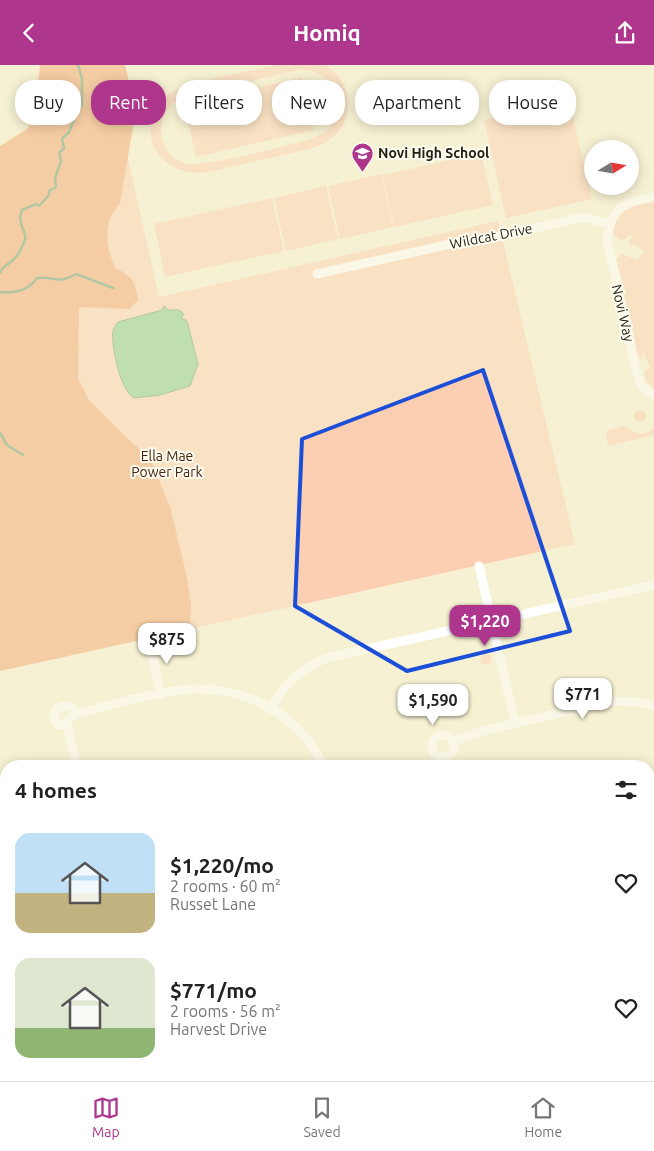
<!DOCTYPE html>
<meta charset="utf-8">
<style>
:root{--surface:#fff;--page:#f6f6f6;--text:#222;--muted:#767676;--line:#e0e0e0;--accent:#ae368c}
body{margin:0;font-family:Ubuntu,sans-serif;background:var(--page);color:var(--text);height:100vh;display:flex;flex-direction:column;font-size:19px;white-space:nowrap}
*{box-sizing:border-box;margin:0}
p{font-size:16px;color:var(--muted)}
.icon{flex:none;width:28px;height:28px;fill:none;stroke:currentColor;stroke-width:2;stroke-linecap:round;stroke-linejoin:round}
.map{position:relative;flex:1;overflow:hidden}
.drawer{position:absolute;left:0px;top:695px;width:655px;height:321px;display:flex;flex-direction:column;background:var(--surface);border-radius:20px 20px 0 0;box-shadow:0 2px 12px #0003}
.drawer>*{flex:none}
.hud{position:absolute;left:15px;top:15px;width:625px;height:45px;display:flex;gap:10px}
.needle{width:32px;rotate:79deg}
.tools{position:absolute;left:584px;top:75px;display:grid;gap:10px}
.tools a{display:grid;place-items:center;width:55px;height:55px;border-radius:50%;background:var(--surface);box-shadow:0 2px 12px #0003;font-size:25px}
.price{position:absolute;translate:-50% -42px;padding:0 11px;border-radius:10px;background:#fff;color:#222;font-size:16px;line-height:32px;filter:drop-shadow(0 1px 2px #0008)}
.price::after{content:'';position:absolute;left:50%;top:30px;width:15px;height:11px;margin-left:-8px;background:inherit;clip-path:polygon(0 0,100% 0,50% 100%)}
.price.active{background:var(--accent);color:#fff}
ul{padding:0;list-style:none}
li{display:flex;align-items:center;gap:15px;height:125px;padding:0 15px}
li span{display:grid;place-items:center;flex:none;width:140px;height:100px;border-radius:15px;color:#555}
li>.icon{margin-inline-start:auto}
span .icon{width:60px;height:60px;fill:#fffc;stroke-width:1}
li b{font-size:21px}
h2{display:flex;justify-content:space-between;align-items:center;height:60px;padding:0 15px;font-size:21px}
.tag{padding:0 18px;border-radius:20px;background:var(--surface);box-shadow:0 2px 12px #0003;font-size:18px;line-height:45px}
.tag.active{background:var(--accent);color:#fff}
header{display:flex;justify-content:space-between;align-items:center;height:65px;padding:0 15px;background:var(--accent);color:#fff;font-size:22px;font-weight:700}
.tabs{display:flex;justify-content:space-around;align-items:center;height:70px;border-top:1px solid var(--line);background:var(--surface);font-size:14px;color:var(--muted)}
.tabs a{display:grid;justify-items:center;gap:2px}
.tabs .active{color:var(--accent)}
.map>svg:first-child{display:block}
</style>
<header><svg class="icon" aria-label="back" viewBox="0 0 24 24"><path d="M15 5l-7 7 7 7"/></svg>Homiq<svg class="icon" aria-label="share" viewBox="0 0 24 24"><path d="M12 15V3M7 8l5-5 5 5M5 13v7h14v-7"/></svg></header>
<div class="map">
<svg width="654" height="1016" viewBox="0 0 654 1016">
<rect width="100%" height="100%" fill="#f5f1d2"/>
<path fill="#fcceb2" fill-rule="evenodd" d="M 278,0 C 292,0 310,0 324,0 C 328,1 333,6 336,9 C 355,29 351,63 326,77 C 315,84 300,86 287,89 C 262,95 238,100 213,106 C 162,118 129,65 166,32 C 184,16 252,6 278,0 ZM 296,5 C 326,1 351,32 333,59 C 329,64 324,69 318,71 C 303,78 201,102 188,99 C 173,96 162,83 161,67 C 160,54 167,42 177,35 Z
M 302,12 L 314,65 L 196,92 L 184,40 Z
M 569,35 L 592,134 L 506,153 L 484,55 Z
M 481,88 L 493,140 L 394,162 L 383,110 Z
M 128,94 L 159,232 L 498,156 L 575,479 L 0,606 L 0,120 Z
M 381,109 L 393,162 L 340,174 L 328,121 Z
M 326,121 L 338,174 L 286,186 L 274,133 Z
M 272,133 L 284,186 L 165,212 L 154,159 Z
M 654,136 L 654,324 L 647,317 L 644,308 L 650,302 L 643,286 L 642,294 L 637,290 L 632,256 L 629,253 L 624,231 L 626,228 L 616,195 L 622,189 L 638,195 L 644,186 L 634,180 L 631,181 L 629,176 L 633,172 L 630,169 L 626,174 L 621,175 L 612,168 C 619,143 631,141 654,136 Z
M634 351a6 6 0 1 1 12 0a6 6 0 1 1-12 0Z
M 624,361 C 635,368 643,373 654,363 L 654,370 L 608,381 L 606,366 Z
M480.5 594a5.5 5.5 0 1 1 11 0a5.5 5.5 0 1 1-11 0Z
M 654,811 L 654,889 L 649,871 L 649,813 Z"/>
<path fill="#f3a36e" d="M 40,0 L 125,0 L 136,45 L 120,138 C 103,156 105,181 115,203 C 133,211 135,216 138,235 L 129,244 L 79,242 L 78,313 L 88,334 L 129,375 L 150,393 L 170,442 L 186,508 L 191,540 L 190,564 L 0,606 L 0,81 L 27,64 L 37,49 L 39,43 L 36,35 Z"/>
<path fill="#7dca8b" stroke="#629768" d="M 164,241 L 168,245 L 179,245 L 184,249 L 181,253 L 187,256 L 198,299 L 190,321 L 160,330 L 134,333 C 120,325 111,281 113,265 L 118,257 L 162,245 Z"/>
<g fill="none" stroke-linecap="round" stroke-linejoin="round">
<path stroke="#629768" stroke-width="2.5" d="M 0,208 C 3,200 7,201 13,195 C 18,191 23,180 25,175 C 28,168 16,159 22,145 L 36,139 L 39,141 L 49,130 L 49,126 L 56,122 L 55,113 L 61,96 L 59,88 L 64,83 L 62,74 L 69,67 L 76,49 L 82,40 L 82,14 L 78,0
M 0,227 C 16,228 28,226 37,213 C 56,211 57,220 76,209 L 113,223
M 0,368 L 7,380 L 23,390"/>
<path stroke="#fff" stroke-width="9" d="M 654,132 C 623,138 611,141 607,175 L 635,300 L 641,320 L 654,331
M 317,209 L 455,178 L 487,174 L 584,152 L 609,159
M 479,501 L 515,658
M 149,575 L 161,630
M 271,643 C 285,618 303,601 331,592 L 654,520
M 67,660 L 59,660 L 54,653 L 56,644 L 63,641 L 72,642 L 76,649
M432 681a11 11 0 1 1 22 0a11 11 0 1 1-22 0Z
M 453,676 L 486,665 L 613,636 L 639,637 L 654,641
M 77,701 L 67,660 L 68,655 L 76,649 C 111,640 158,626 193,624 C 247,622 301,651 323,701
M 649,735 L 654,734
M 0,1007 L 1,1016"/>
</g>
<path d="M0 0H654V1016H0ZM 483,305 L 570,566 L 407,606 L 295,541 L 302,374 Z" fill="#f5f1d2" fill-opacity=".55" fill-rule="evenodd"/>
<path fill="none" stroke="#1d4ed8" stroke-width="4" stroke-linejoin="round" d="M 483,305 L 570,566 L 407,606 L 295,541 L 302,374 Z"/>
<defs>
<symbol id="school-pin" viewBox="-11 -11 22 30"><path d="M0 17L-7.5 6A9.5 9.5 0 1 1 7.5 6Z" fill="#ae368c" stroke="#fffdf1"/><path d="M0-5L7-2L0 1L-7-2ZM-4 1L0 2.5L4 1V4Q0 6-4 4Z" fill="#fff"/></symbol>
</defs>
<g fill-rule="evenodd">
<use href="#school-pin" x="350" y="76" width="25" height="34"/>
</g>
<g text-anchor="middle" stroke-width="4" stroke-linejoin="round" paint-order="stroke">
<g font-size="14" font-weight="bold" fill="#232116" stroke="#fffdf1" text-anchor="start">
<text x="378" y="93">Novi High School</text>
</g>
<g font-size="14" fill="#232116" stroke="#fffdf1">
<text transform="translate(491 171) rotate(-11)" y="5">Wildcat Drive</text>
<text transform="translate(623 248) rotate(77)" y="5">Novi Way</text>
</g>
<g font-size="14" fill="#44240e" stroke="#fffdf1">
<text x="167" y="396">Ella Mae<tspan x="167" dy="16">Power Park</tspan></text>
</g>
</g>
</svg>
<div class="tools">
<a><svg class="needle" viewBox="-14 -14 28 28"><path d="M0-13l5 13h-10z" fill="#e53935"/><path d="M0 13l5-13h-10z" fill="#767676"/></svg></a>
</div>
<b class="price active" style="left:485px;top:582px">$1,220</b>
<b class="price" style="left:167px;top:600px">$875</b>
<b class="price" style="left:583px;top:655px">$771</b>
<b class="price" style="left:433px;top:661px">$1,590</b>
<div class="hud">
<a class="tag">Buy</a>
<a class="tag active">Rent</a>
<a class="tag">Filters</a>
<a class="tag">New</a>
<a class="tag">Apartment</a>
<a class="tag">House</a>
</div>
<section class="drawer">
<h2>4 homes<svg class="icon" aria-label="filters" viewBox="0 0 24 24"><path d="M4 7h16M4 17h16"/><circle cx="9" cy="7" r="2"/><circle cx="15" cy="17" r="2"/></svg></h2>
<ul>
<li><span style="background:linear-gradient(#bfe0f5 60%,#c2b280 0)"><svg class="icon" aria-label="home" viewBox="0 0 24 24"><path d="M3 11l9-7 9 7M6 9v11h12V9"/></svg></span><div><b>$1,220/mo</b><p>2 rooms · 60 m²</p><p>Russet Lane</p></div><svg class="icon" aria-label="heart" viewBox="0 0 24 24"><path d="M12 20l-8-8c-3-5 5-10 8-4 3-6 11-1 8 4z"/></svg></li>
<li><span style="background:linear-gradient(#dfe7d0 70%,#8fb573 0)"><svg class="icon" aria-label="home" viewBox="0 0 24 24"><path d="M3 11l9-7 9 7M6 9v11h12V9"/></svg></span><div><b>$771/mo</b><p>2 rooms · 56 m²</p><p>Harvest Drive</p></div><svg class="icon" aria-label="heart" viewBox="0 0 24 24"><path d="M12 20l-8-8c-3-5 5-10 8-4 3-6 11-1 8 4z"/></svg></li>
</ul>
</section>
</div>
<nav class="tabs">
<a class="active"><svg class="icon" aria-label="map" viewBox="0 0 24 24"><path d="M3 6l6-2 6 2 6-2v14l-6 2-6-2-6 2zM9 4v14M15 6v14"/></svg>Map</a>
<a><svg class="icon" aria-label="saved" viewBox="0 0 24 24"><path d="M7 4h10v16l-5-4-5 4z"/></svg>Saved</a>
<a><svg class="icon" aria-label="home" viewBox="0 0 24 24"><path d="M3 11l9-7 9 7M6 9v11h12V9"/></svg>Home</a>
</nav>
